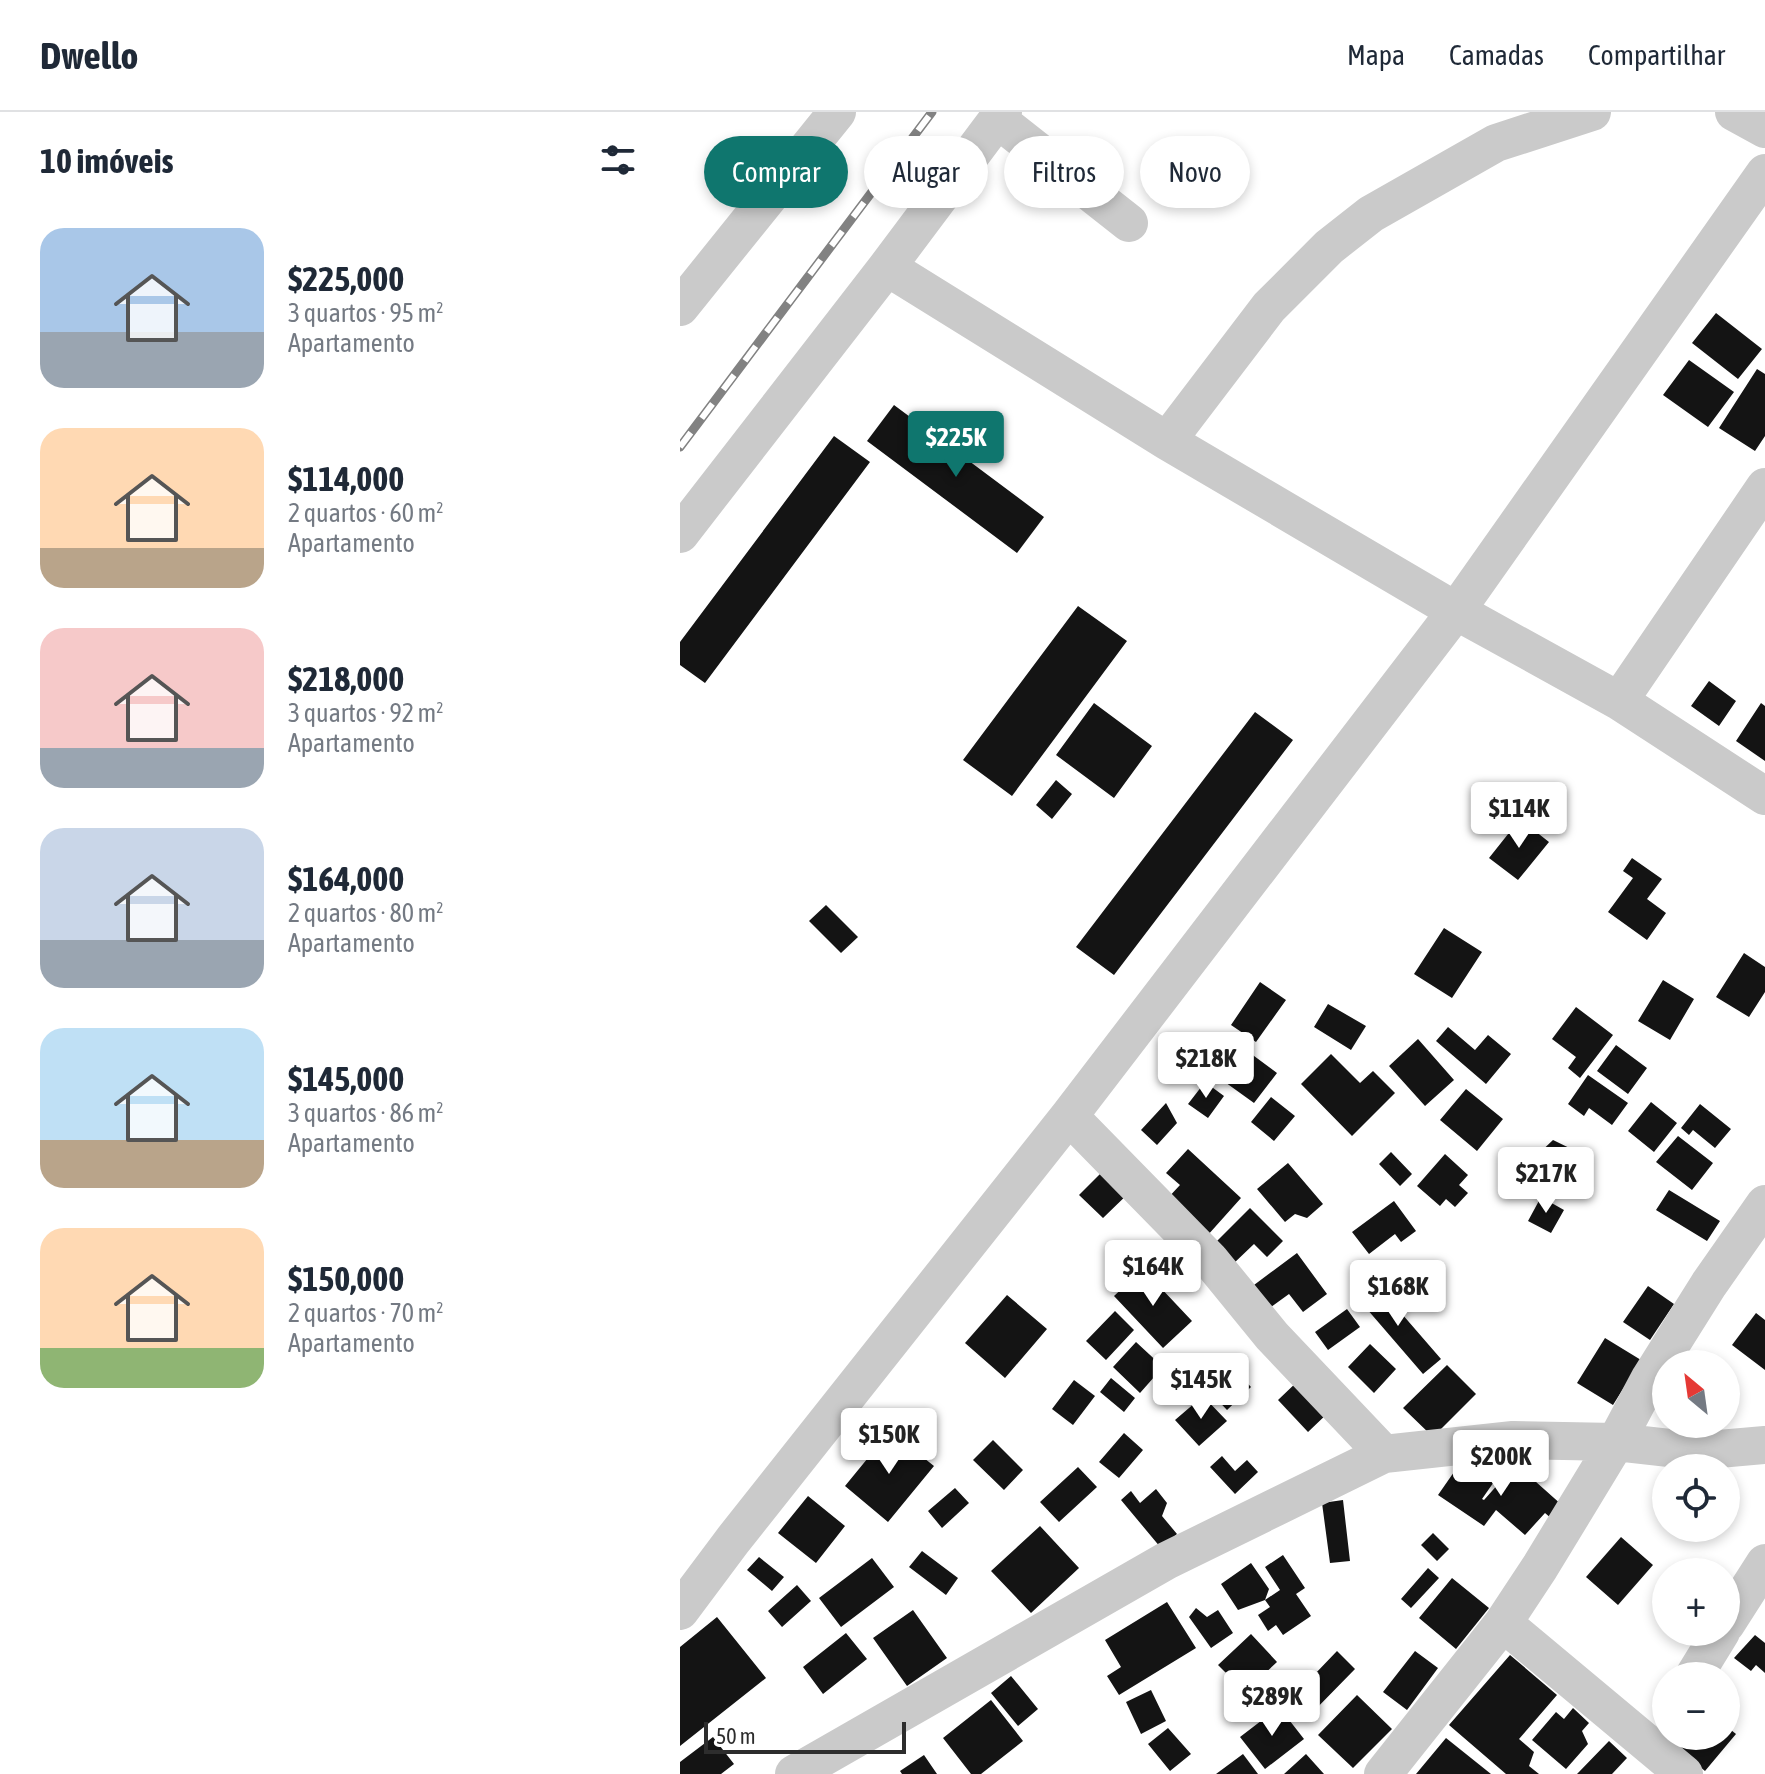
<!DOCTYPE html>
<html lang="pt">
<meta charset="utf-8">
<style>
:root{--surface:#fff;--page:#f2f2f3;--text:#1f2937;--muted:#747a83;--line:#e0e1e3;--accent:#0f766e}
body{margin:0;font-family:"Asap Condensed",sans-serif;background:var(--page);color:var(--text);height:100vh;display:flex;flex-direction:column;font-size:30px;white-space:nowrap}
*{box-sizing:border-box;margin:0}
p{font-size:26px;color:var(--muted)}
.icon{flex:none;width:44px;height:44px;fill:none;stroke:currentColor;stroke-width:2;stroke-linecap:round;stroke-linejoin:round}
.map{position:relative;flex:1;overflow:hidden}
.sheet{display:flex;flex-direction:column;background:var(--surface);width:680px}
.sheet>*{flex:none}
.hud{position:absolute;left:24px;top:24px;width:760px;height:72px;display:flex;gap:16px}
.needle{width:52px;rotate:331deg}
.tools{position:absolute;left:972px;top:1238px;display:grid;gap:16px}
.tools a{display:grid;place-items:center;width:88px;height:88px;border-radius:50%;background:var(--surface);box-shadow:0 4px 12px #0003;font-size:40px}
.scale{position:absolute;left:24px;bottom:20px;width:202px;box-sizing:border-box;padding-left:8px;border:4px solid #2d2d2d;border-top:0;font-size:22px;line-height:28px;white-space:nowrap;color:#2d2d2d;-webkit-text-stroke:6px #fff;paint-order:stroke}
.price{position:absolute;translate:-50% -68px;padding:0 18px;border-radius:8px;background:#fff;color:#222;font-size:26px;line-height:52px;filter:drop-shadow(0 2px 4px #0008)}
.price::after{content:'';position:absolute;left:50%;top:48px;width:24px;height:18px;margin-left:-12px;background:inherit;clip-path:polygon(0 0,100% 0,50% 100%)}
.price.active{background:var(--accent);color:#fff}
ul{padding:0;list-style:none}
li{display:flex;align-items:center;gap:24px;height:200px;padding:0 40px}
li span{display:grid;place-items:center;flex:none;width:224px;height:160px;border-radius:24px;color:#555}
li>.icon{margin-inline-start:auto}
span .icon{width:96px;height:96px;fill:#fffc;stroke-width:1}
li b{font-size:34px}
h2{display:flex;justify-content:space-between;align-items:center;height:96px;padding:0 40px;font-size:34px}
.tag{padding:0 28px;border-radius:36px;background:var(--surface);box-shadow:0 4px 12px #0003;font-size:28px;line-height:72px}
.tag.active{background:var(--accent);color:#fff}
header{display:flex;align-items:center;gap:48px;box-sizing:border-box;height:112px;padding:0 40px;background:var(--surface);border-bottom:2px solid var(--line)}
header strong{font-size:38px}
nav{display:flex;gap:44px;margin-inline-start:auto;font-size:28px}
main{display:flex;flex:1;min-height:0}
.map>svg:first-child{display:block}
</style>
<header>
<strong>Dwello</strong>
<nav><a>Mapa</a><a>Camadas</a><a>Compartilhar</a></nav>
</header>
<main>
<section class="sheet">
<h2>10 imóveis<svg class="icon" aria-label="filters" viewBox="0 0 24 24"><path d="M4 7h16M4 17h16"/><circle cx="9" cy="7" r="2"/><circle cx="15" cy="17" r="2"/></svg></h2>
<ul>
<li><span style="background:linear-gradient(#a9c7e8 65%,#9aa5b1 0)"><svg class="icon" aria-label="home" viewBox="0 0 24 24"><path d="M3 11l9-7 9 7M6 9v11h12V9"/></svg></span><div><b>$225,000</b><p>3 quartos · 95 m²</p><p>Apartamento</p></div></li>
<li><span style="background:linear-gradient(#ffd9b3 75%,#b9a48a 0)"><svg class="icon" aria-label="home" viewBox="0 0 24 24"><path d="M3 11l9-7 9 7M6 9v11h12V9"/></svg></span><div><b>$114,000</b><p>2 quartos · 60 m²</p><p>Apartamento</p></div></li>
<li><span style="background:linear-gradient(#f6c9c9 75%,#9aa5b1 0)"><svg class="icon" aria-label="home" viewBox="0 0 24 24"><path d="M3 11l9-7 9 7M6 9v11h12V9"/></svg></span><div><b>$218,000</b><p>3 quartos · 92 m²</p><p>Apartamento</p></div></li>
<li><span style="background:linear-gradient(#c9d6e8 70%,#9aa5b1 0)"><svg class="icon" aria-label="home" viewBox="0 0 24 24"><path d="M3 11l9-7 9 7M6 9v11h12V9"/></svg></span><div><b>$164,000</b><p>2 quartos · 80 m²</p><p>Apartamento</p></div></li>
<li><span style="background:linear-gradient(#bfe0f5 70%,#b9a48a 0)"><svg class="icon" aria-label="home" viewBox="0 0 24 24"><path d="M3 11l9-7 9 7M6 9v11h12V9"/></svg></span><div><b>$145,000</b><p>3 quartos · 86 m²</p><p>Apartamento</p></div></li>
<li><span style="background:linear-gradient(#ffd9b3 75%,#8fb573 0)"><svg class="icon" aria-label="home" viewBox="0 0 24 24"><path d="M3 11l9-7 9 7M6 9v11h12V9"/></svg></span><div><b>$150,000</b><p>2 quartos · 70 m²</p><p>Apartamento</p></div></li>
</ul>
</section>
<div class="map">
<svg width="1085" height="1662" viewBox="0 0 1085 1662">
<rect width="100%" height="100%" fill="#fff"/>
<path fill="#141414" d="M 1036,201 L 1082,237 L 1058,267 L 1012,231 Z
M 1009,248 L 1054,280 L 1028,315 L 983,283 Z
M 1077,257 L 1085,262 L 1085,324 L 1075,339 L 1039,316 Z
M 214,293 L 364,405 L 337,441 L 187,329 Z
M 154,324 L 190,350 L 25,571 L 0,553 L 0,530 Z
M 398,494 L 447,529 L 332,684 L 283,648 Z
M 1029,569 L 1056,589 L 1039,614 L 1011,594 Z
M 414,591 L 472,634 L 434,686 L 376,643 Z
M 1081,591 L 1085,594 L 1085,649 L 1056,629 Z
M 575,600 L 613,628 L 434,863 L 396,835 Z
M 376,668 L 392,682 L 372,707 L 356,693 Z
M 840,707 L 869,730 L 838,768 L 809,746 Z
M 952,746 L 982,767 L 967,787 L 986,801 L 967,828 L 928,800 L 953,766 L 943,759 Z
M 146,793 L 178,825 L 161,841 L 129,809 Z
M 764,816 L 802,840 L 772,886 L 734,862 Z
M 1064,841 L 1085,855 L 1085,880 L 1069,905 L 1036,885 Z
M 983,868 L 1014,887 L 990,928 L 958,909 Z
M 580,870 L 606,888 L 576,930 L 551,913 Z
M 648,892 L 686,914 L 671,938 L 634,915 Z
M 896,895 L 933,923 L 900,966 L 888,956 L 896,945 L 872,927 Z
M 768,915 L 795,938 L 808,923 L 831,942 L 806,972 L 756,929 Z
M 547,924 L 597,961 L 574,991 L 524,955 Z
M 738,927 L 774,968 L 745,994 L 709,954 Z
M 936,933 L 967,956 L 948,982 L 917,959 Z
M 651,942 L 680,971 L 693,959 L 715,981 L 672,1024 L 621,972 Z
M 908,963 L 948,991 L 932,1013 L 909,996 L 904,1004 L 888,992 Z
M 525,970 L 544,984 L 528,1006 L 508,992 Z
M 786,977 L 823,1007 L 797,1039 L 760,1008 Z
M 591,985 L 615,1004 L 594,1029 L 571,1010 Z
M 971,990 L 997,1011 L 974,1040 L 948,1019 Z
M 486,991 L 497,1011 L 477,1033 L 461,1018 Z
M 1020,992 L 1051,1017 L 1035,1036 L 1013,1018 L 1009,1023 L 1001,1016 Z
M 998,1024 L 1033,1051 L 1012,1078 L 976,1050 Z
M 873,1028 L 910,1046 L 889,1087 L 837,1062 Z
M 508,1037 L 561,1086 L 527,1124 L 486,1088 L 500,1073 L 486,1061 Z
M 711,1040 L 732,1062 L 720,1074 L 699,1052 Z
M 765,1042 L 788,1063 L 779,1073 L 788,1081 L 775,1095 L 766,1087 L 760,1094 L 737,1074 Z
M 608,1051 L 643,1092 L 627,1106 L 615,1102 L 605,1110 L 577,1077 Z
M 430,1052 L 454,1076 L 423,1106 L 399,1083 Z
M 989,1078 L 1040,1109 L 1027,1129 L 976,1098 Z
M 861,1085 L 884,1098 L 871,1121 L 848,1109 Z
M 714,1089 L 736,1119 L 721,1130 L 715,1122 L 689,1142 L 672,1120 Z
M 570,1096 L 603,1129 L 587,1145 L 574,1132 L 552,1153 L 533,1133 Z
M 617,1141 L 647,1182 L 623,1200 L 609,1182 L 587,1198 L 570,1176 Z
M 463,1157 L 512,1209 L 483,1236 L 434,1184 Z
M 696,1172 L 761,1247 L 743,1262 L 674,1182 Z
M 968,1174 L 994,1192 L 970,1228 L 943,1210 Z
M 327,1183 L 367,1217 L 325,1266 L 285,1231 Z
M 667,1197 L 680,1215 L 648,1238 L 635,1220 Z
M 435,1199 L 454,1218 L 426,1248 L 406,1229 Z
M 1076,1201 L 1085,1208 L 1085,1258 L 1052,1233 Z
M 925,1226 L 961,1248 L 933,1293 L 897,1271 Z
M 456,1230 L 483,1255 L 460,1281 L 433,1255 Z
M 690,1232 L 716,1257 L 694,1281 L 668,1255 Z
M 767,1253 L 796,1282 L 753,1325 L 723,1296 Z
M 552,1255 L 571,1275 L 547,1298 L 528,1278 Z
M 431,1266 L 455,1286 L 444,1300 L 420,1280 Z
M 620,1267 L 650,1299 L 628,1320 L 598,1288 Z
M 394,1268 L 415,1284 L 393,1313 L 372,1297 Z
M 523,1284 L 547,1309 L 519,1334 L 495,1308 Z
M 210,1319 L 254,1354 L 208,1410 L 165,1374 Z
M 444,1321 L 463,1338 L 439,1366 L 419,1350 Z
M 313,1328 L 343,1358 L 324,1378 L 293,1348 Z
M 542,1344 L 555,1359 L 567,1348 L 578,1360 L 555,1382 L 530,1355 Z
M 836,1352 L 883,1394 L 872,1407 L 865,1401 L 845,1423 L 816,1398 L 804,1414 L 758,1383 L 774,1360 L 783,1366 L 804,1354 L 818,1364 L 802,1387 L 804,1388 Z
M 398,1355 L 417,1375 L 379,1410 L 360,1390 Z
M 275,1376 L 289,1391 L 262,1416 L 248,1399 Z
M 476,1377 L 487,1391 L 482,1404 L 497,1422 L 481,1436 L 441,1388 L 451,1379 L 460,1391 Z
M 128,1384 L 165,1414 L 136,1451 L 98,1421 Z
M 663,1388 L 670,1449 L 650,1451 L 642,1391 Z
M 360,1414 L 399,1456 L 351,1501 L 311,1459 Z
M 753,1421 L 769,1437 L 757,1449 L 741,1433 Z
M 941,1425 L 973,1453 L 938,1493 L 906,1465 Z
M 242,1439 L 278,1466 L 266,1483 L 229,1455 Z
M 603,1443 L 625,1476 L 616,1482 L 631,1504 L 603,1523 L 596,1513 L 588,1519 L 578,1503 L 590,1495 L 585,1488 L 558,1498 L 541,1472 L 571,1451 L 589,1477 L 585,1488 L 600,1478 L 585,1455 Z
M 79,1445 L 104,1465 L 92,1479 L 67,1458 Z
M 192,1446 L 214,1475 L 161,1515 L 139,1486 Z
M 748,1456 L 759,1466 L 731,1496 L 721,1487 Z
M 772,1466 L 809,1496 L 776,1537 L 739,1506 Z
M 117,1473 L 131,1489 L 102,1515 L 88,1499 Z
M 487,1490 L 516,1536 L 439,1583 L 427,1564 L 441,1555 L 425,1528 Z
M 516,1496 L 527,1505 L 538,1498 L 553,1521 L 531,1536 L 509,1505 Z
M 233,1498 L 267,1546 L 227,1574 L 193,1526 Z
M 37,1505 L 86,1566 L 0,1634 L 0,1535 Z
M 166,1521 L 187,1547 L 143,1582 L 123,1555 Z
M 571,1522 L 597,1550 L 565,1580 L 538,1553 Z
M 1075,1523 L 1085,1531 L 1085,1561 L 1076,1553 L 1071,1559 L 1054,1546 Z
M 657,1539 L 675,1557 L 628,1605 L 610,1588 Z
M 735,1539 L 758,1556 L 727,1598 L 703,1580 Z
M 830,1543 L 877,1583 L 839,1627 L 854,1640 L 849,1654 L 859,1662 L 826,1662 L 769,1613 Z
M 331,1564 L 358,1597 L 338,1614 L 311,1581 Z
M 471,1578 L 486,1609 L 461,1622 L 446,1590 Z
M 677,1583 L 712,1617 L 673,1656 L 638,1623 Z
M 311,1588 L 343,1629 L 301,1662 L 291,1662 L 263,1626 Z
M 599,1595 L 624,1627 L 585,1657 L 560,1625 Z
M 893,1596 L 909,1611 L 902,1619 L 908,1632 L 886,1657 L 852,1628 L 876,1600 L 884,1607 Z
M 1046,1614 L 1056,1622 L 1025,1659 L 998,1637 L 1009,1624 L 1046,1624 Z
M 488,1616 L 511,1642 L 490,1659 L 468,1632 Z
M 33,1625 L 54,1652 L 41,1662 L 0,1662 L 0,1650 Z
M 766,1626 L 811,1662 L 736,1662 Z
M 929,1629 L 947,1646 L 932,1662 L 897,1662 Z
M 563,1642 L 578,1662 L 536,1662 Z
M 626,1642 L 644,1662 L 604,1662 Z
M 244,1643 L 257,1662 L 222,1662 L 220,1659 Z"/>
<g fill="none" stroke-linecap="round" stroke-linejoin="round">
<path stroke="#cacaca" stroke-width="38" d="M 1054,0 L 1085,17
M 317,7 L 449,111
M 207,155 L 487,329 L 776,499 L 939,589 L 1085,684
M 0,195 L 157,0
M 487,329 L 589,195 L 649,135 L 691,102 L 816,31 L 912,0
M 0,422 L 207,155 L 323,0
M 939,589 L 1085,375
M 389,1004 L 530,1148 L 592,1224 L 704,1342
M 0,1499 L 53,1428 L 389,1004 L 776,499 L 1085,61
M 823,1511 L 1004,1662
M 1046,1512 L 1085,1451
M 1014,1564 L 1041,1520
M 114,1662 L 486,1449 L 704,1342 L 833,1328 L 936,1330 L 1016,1339 L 1085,1333
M 703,1662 L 823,1511 L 860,1455 L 936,1330 L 970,1266 L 1029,1172 L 1085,1092"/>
<defs>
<path id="rail" d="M 0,335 L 252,0"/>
</defs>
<use href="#rail" stroke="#828282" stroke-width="9"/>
<use href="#rail" stroke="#fff" stroke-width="6" stroke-dasharray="18" stroke-linecap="butt"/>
</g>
</svg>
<div class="tools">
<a><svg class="needle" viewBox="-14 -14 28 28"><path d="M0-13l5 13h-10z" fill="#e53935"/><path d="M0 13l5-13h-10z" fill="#747a83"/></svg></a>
<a><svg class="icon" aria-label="locate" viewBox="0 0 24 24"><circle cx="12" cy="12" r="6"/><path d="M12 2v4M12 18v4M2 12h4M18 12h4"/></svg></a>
<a>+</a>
<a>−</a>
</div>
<div class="scale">50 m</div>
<b class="price active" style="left:276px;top:367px">$225K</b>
<b class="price" style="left:839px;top:738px">$114K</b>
<b class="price" style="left:526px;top:988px">$218K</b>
<b class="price" style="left:866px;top:1103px">$217K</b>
<b class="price" style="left:473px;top:1196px">$164K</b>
<b class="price" style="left:718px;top:1216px">$168K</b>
<b class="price" style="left:521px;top:1309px">$145K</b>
<b class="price" style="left:209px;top:1364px">$150K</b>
<b class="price" style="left:821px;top:1386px">$200K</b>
<b class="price" style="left:592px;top:1626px">$289K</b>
<div class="hud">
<a class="tag active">Comprar</a>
<a class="tag">Alugar</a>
<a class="tag">Filtros</a>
<a class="tag">Novo</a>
</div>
</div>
</main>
